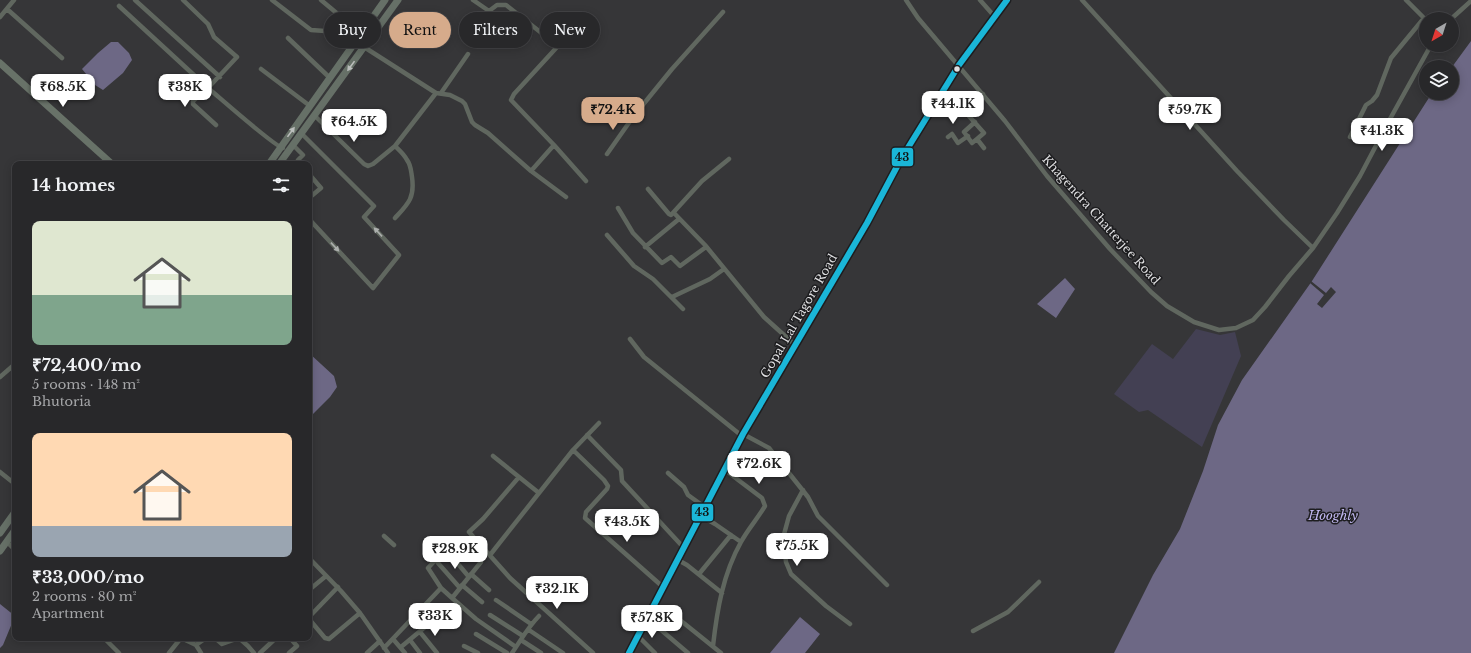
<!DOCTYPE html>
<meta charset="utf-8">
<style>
:root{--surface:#28282a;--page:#343436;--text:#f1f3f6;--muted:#a5a6a8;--line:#444447;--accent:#d6ab8b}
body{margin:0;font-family:"Libre Baskerville",serif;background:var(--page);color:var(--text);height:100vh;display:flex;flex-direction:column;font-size:15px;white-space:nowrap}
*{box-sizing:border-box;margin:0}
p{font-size:13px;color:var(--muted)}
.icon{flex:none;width:22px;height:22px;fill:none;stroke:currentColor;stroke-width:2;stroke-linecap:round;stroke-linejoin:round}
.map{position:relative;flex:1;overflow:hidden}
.details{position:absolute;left:12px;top:161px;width:300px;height:480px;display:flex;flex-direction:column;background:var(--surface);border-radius:8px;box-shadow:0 2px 10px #0003,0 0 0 1px var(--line)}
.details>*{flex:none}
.top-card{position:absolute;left:324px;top:12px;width:380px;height:36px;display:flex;gap:8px}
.needle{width:26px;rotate:219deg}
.tools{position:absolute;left:1419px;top:12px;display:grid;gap:8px}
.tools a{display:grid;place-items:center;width:40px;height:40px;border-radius:50%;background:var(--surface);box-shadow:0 2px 10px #0003,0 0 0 1px var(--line);font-size:20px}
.price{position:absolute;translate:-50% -34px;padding:0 9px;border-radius:8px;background:#fff;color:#222;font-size:13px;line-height:26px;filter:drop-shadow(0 1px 2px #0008)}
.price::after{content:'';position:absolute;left:50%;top:24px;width:12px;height:9px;margin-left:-6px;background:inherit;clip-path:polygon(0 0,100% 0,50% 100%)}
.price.current{background:var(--accent);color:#111}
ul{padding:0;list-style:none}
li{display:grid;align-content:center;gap:8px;height:212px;padding:0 20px}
li span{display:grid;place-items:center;height:124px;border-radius:8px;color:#555}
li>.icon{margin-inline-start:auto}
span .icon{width:72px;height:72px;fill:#fffc;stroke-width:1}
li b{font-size:17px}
h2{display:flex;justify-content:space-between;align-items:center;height:48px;padding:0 20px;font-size:17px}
.pill{padding:0 14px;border-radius:18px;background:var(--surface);box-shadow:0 2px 10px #0003,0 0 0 1px var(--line);font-size:14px;line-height:36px}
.pill.current{background:var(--accent);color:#111}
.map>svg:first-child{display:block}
</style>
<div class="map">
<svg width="1471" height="653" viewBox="0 0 1471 653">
<rect width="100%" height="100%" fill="#363638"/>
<path fill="#434053" d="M 1196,329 L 1220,335 L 1235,332 L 1241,356 L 1202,447 L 1148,410 L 1139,412 L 1114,394 L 1152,344 L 1173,359 Z"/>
<path fill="#6d6885" d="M 1471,41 L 1471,653 L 1114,653 L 1153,575 L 1180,529 L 1203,471 L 1218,425 L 1242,380 L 1312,281 L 1432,93 L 1452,93 L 1452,67 Z
M 111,42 L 118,42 L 129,53 L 132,60 L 123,73 L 103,90 L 95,85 L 82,69 L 98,53 Z
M 1065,278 L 1075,289 L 1056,318 L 1037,304 Z
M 309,353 L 334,376 L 337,387 L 330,397 L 309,418 Z
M 0,604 L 15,616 L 3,645 L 0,648 Z
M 800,617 L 820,634 L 805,653 L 770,653 Z"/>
<path fill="#363638" d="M 1311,281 L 1326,293 L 1331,287 L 1336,292 L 1322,308 L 1317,304 L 1324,295 L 1310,283 Z"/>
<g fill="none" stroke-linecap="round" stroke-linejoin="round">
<path stroke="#60675f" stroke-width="4.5" d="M 135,0 L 220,77
M 183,0 L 208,24 L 214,37 L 237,57 L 208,88 C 219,97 275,147 283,148
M 272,0 L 311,30 L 325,31 L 340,16
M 321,0 L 369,40
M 473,0 L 489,11 L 497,5 L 506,5 L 558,46 L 514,94 L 511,100 L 554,145 L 531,171
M 906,0 L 918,18 L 1005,121 L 1047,176 L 1110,249 L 1151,292 L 1167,306 L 1194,322 L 1219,330 L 1236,328 L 1253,320 L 1265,307 L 1289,276 L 1313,248 L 1337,213 L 1360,176 L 1390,119 L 1431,45
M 980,0 L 995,17
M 1082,0 L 1237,171 L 1284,220 L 1313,248
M 1406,0 L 1426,20
M 119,6 L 208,88 L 193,101 L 193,104 L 216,125
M 7,9 L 62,58
M 0,17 L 14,0
M 1451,19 L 1471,1
M 288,38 L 330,78
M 364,47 L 436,93 L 395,146 C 399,150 404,154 407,160 C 411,165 411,171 412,177 C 415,198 408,204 395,218
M 261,69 L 310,106
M 436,93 L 450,95 L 462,101 L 465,104 L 472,122 L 475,125 L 488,133 L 531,171 L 566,197
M 441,93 L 468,54
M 983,94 L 972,105 L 973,110 L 968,115 L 984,133 L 977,139 L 984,148
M 614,101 L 633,117 L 672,69 L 723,12
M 314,115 L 364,164 L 368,166 L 373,164 L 395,146
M 975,122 L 964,132 L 972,143 L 977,139
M 301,133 L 374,206 L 364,217 L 399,255 L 373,288 L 309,219
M 948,137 L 952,134 L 958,143 L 968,136
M 1350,137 L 1366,105 L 1372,101 L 1377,95 L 1391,58 L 1424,18
M 293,145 L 303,155 L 298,160 L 301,164
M 554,145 L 586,181
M 607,154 L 633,117
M 309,174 L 321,188 L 309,198
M 648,189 L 669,214 L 671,215 L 702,181 L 729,159
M 618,208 L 633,233 L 662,263 L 671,257 L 680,266 L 706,247
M 674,213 L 705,245 L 764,317 L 795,345
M 607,235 L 634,266 L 653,279 L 683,309
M 645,247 L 679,219
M 672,297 L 710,279 L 724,269
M 630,339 L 644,357 L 742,436
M 0,377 L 15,364
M 743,434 L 769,448 L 808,497 L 818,516 L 887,585
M 587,435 L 621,470 L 622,481 L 684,548
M 573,450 L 604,480 L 608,486 L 607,489 L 586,512 L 585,518 L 663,587
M 493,456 L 539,493
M 0,472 L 15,484
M 668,473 L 684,487 L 688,495 L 706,508
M 519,477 L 483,519 L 469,532 L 510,578 L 593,653
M 803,490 L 789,516 L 783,538 L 786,562 L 791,574 L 826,606 L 850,624
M 701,516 L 715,524 L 741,542
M 384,536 L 394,545
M 7,542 L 15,550
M 448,552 L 469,577
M 490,555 L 573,450 L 599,423
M 309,558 L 341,591 L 360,613 L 388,653
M 678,560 L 687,565 L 722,593
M 481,562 L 452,598 L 476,619 L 516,647
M 438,563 L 460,588
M 471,574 L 489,590
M 699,574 L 731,535
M 462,585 L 482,602
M 338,587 L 310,616 L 309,619 L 325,638 L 329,639 L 360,613
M 441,588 L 428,568 L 453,541
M 309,590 L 326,576
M 496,600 L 531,624
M 654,606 L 670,612 L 721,653
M 490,615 L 523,636
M 647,618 L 688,653
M 529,630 L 563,653
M 973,631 L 1008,612 L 1039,582
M 420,632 L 437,653
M 476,634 L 507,653
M 638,636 L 655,653
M 104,638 L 119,653
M 181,638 L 196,645 L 206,638
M 215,638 L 222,644 L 239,638 L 248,646 L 254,653
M 393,639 L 405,653
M 410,640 L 420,653
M 521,640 L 541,653
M 196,645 L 201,653
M 464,646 L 478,653
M 713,646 C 717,610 723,574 741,542 C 748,529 758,518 765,506 L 762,498 L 725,470
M 401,647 L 425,627
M 384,648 L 441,588 L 452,598
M 169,653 L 181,638
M 260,653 L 276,638
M 289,653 L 297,646 L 290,638
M 367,653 L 380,641
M 512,653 C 521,640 528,627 539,616"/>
<path stroke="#687268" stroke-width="7" d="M 0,63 L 112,164
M 629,653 L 743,434 L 867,223 L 901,159 L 959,65 L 1007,0"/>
<path stroke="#667067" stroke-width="7" d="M 269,164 L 385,0
M 279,164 L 398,0
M 0,533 L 15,512
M 0,551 L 15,530"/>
<defs>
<path id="bus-1" d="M 629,653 L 743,434 L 867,223 L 901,159 L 959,65 L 1007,0"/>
</defs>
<use href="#bus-1" stroke="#1d1d1f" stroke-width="9"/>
<use href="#bus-1" stroke="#1ab6d8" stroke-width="6"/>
</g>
<defs><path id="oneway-solid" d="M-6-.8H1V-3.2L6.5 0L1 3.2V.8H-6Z"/></defs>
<g fill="#bbbebc">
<use href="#oneway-solid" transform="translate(351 66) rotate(126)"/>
<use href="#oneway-solid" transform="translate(291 132) rotate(-54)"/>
</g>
<g fill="#acafad">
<use href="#oneway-solid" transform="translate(378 232) rotate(-133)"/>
<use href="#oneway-solid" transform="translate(335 247) rotate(47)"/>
</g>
<circle fill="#dfdfe1" stroke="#1d1d1f" stroke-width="1.5" cx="957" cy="69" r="3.5"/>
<g text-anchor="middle" stroke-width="3" stroke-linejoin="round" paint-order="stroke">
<g font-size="12" fill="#dfdfe1" stroke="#1d1d1f">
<text transform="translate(1101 220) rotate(48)" y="4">Khagendra Chatterjee Road</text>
<text transform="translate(799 316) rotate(-60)" y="4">Gopal Lal Tagore Road</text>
</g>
<g font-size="13" font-style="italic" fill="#bfb5ee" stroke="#1d1d1f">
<text x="1333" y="520">Hooghly</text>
</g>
</g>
<g stroke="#1d1d1f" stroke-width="1.5">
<rect x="891" y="147" width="23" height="20" rx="4" fill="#1ab6d8"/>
<rect x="691" y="503" width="23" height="19" rx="4" fill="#1ab6d8"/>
</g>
<g font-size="11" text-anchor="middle" font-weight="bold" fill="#111">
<text x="902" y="161">43</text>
<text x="702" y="516">43</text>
</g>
</svg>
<div class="tools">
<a><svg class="needle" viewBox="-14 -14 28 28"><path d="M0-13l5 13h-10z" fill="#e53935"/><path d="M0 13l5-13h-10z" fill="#a5a6a8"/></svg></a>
<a><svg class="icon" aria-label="layers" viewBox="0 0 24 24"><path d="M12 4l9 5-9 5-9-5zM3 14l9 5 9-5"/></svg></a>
</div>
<b class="price" style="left:63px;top:108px">₹68.5K</b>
<b class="price" style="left:185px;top:108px">₹38K</b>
<b class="price" style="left:953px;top:125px">₹44.1K</b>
<b class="price current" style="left:613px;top:131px">₹72.4K</b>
<b class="price" style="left:1190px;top:131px">₹59.7K</b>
<b class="price" style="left:354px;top:143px">₹64.5K</b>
<b class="price" style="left:1382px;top:152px">₹41.3K</b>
<b class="price" style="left:759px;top:485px">₹72.6K</b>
<b class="price" style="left:627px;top:543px">₹43.5K</b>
<b class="price" style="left:797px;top:567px">₹75.5K</b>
<b class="price" style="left:455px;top:570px">₹28.9K</b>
<b class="price" style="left:557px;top:610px">₹32.1K</b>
<b class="price" style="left:435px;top:637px">₹33K</b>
<b class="price" style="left:652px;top:639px">₹57.8K</b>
<div class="top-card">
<a class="pill">Buy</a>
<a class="pill current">Rent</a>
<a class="pill">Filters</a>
<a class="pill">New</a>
</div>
<section class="details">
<h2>14 homes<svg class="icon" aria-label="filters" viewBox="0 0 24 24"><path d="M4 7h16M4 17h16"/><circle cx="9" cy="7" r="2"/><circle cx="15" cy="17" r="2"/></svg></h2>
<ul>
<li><span style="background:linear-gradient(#dfe7d0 60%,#7fa58c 0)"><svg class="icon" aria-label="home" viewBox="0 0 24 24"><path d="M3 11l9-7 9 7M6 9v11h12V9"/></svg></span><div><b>₹72,400/mo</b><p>5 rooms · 148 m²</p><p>Bhutoria</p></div></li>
<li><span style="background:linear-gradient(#ffd9b3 75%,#9aa5b1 0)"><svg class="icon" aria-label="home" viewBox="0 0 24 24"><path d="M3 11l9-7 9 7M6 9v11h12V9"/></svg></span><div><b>₹33,000/mo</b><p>2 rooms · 80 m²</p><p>Apartment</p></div></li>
</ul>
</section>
</div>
